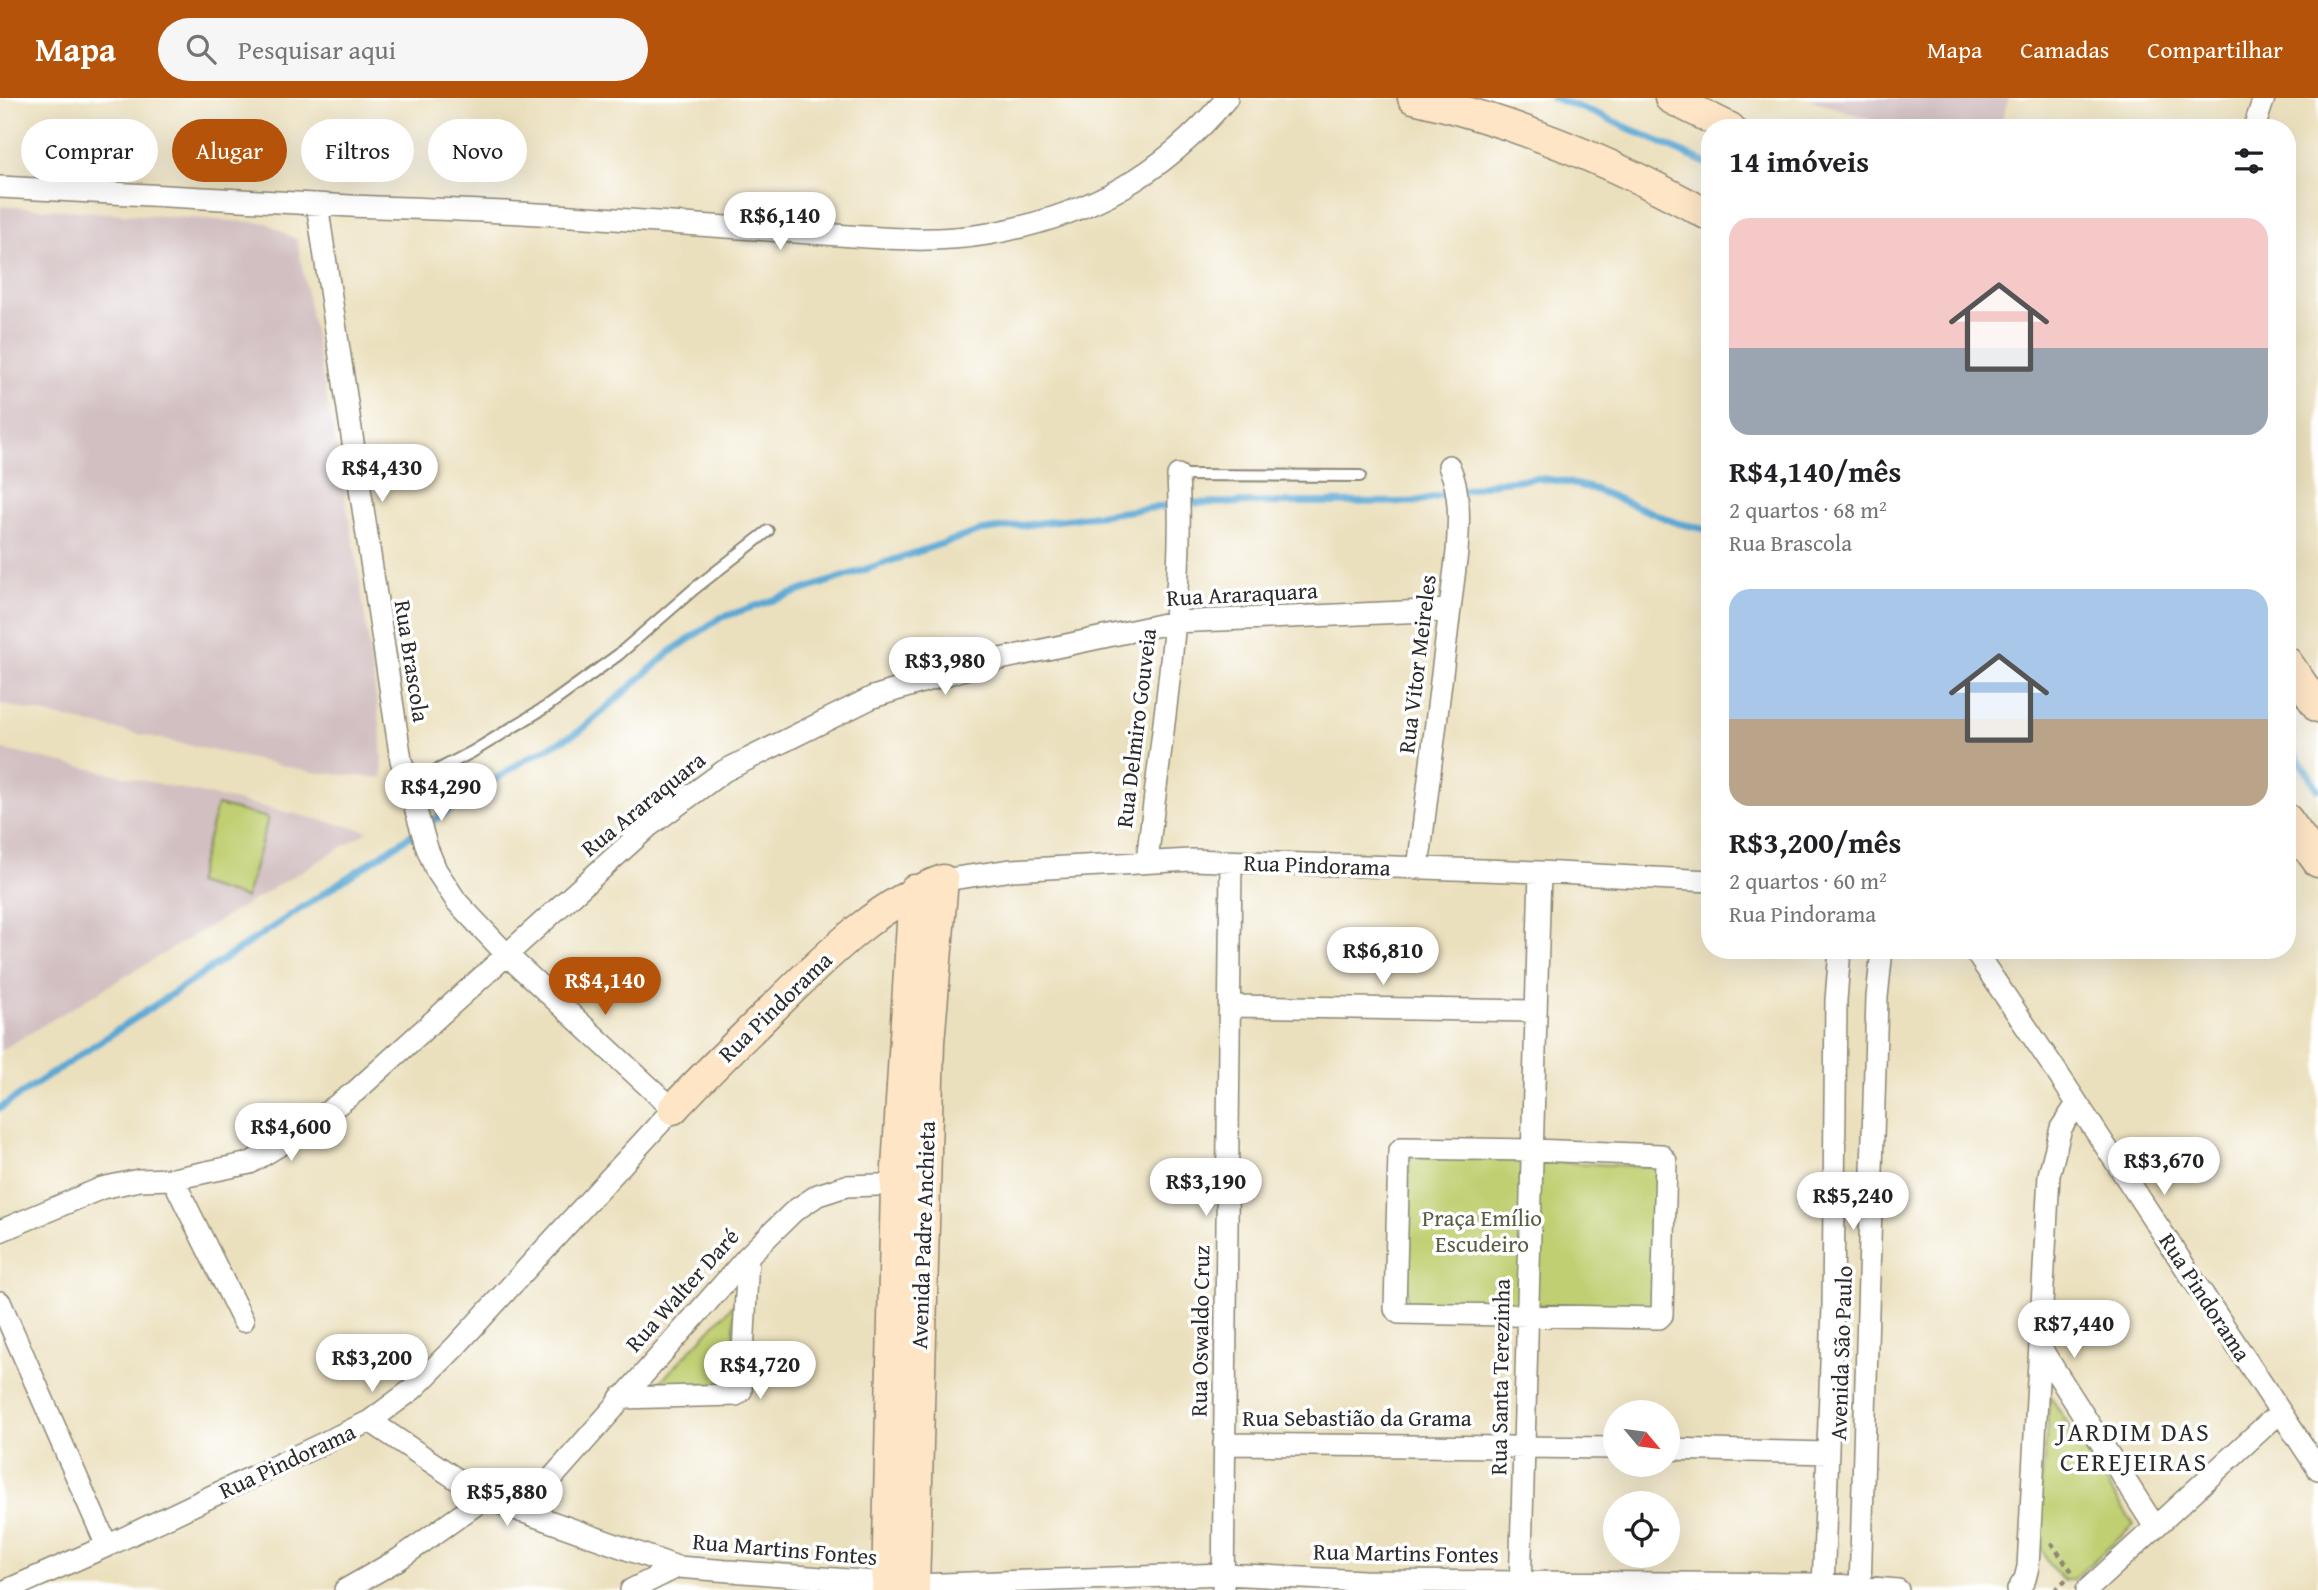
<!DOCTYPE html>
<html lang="pt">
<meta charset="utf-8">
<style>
:root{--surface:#fff;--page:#f6f6f6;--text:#202124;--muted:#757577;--accent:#b45309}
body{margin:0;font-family:"Gentium Book Plus",serif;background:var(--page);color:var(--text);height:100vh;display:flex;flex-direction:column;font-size:26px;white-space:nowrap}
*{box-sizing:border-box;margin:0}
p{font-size:23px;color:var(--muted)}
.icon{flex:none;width:38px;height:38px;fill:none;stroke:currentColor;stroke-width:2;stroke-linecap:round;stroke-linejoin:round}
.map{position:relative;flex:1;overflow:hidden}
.panel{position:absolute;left:1701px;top:21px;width:595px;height:840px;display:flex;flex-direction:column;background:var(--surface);border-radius:28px;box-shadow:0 7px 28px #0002}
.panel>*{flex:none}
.top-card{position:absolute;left:21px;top:21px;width:665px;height:63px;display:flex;gap:14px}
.needle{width:46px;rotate:119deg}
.tools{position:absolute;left:1603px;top:1302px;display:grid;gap:14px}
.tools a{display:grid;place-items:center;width:77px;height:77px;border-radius:50%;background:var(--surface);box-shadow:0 7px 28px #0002;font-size:35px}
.price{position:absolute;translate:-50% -60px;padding:0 16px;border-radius:24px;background:#fff;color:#222;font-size:23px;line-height:46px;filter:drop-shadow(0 2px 4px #0008)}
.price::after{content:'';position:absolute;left:50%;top:42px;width:21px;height:16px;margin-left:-10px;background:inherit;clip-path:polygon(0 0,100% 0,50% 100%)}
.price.selected{background:var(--accent);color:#fff}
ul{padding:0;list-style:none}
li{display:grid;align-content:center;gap:14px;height:371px;padding:0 28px}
li span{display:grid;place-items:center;height:217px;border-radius:21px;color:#555}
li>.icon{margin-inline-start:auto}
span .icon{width:126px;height:126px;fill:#fffc;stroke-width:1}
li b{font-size:30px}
h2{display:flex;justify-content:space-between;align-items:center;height:84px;padding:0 28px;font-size:30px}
.chip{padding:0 24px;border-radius:32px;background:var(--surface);box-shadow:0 7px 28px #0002;font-size:24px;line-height:63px}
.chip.selected{background:var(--accent);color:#fff}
header{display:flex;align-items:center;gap:42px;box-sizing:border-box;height:98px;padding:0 35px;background:var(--accent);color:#fff}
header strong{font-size:33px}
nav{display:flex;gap:38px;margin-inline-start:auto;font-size:24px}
.search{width:490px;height:63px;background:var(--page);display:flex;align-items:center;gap:18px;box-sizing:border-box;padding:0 24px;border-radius:38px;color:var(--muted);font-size:26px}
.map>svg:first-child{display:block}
</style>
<header>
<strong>Mapa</strong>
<div class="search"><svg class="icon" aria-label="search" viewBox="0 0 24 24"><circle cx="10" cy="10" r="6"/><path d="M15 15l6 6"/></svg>Pesquisar aqui</div>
<nav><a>Mapa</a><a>Camadas</a><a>Compartilhar</a></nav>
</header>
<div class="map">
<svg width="2318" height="1492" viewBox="0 0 2318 1492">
<rect width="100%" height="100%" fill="#fff"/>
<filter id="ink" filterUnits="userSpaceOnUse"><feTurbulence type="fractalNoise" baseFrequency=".0143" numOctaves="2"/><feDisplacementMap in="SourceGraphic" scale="14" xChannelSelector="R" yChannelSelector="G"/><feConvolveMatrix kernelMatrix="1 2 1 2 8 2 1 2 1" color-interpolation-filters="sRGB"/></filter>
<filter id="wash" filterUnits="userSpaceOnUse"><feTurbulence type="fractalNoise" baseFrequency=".00686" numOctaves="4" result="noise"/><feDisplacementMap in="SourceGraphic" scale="28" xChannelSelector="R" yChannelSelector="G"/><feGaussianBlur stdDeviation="1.57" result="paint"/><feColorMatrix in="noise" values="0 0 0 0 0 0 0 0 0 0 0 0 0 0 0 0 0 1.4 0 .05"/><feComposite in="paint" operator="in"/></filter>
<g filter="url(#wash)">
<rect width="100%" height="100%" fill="#ebe0bd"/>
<path fill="#d2bfc1" d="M 1806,0 L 2009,0 L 1999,30 L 1896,30 Z
M 0,108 L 267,125 L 297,142 L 358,469 L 380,627 L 383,680 L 312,674 L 0,606 Z
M 0,651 L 264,709 L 369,733 L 0,953 Z"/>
<path fill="#c0cf71" stroke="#767d4e" stroke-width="2" d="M 217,707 L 268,720 L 246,800 L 196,785 Z
M 1409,1057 L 1657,1069 L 1657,1211 L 1407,1204 Z
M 735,1205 L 732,1288 L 659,1285 Z
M 2050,1298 L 2134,1427 L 2073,1481 L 2063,1483 L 2050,1467 L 2036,1440 Z"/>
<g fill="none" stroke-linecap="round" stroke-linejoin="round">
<path stroke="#5ba8d4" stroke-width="7" d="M 1553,0 L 1595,15 L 1710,67
M 2287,644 L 2318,691
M 0,1010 L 523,663 L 580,633 L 670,554 L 720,520 L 980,433 L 1189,405 L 1414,404 L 1499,384 L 1536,380 L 1560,383 L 1594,391 L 1677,425 L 1710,432"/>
</g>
</g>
<g filter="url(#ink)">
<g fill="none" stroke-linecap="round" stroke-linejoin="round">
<defs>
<path id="lane" d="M 1178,377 L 1360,378
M 407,688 L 472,654 L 546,609 L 618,557 L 694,491 L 768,433"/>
<path id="street" d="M 2254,30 L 2264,0
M 0,89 C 117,96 234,102 351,108 C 429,111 508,113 587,119 C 661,124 736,130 810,135 C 869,139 929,146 988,136 C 1088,118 1162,78 1227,0
M 1147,764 C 1161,637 1185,504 1178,377
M 1418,771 L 1457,454 C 1459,425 1461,395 1449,368
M 943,782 L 1012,772 L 1191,762 L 1540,774 L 1710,783
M 1974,852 L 2050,964 L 2318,1371
M 1230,908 L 1536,913
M 1402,1050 L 1533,1052 L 1661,1057 L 1666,1063 L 1662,1217 L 1659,1220 L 1399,1215 L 1395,1211 L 1399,1054 Z
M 173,1081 L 243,1223
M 0,1133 L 102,1090 L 139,1082 L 173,1081 L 250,1065 L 295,1038 L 356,993 L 649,728 L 724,673 L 873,599 L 991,563 L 1174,524 L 1449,512
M 0,1204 L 107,1448
M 2040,1249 L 2155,1429
M 620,1300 L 736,1297 L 741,1293 L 748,1158
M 370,1323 L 485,1400 L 677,1469 L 914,1487 L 1224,1476 L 1364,1483 L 1823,1486 L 1898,1492
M 1224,1346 L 1615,1350
M 1668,1351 L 1828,1355
M 522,1414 L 748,1158 L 794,1113 L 818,1097 L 846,1088 L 908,1086
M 7,1492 L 107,1448 L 370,1323 L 413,1291 L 454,1250 L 673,1011 L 508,858 L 457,804 L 436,772 L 427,750 L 401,662 L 317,106
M 345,1492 L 399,1461 L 485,1400
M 631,1492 L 677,1469
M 1223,1492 L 1231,764
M 1520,1492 L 1540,774
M 1823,1492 L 1833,1208 L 1836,902 L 1840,852
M 1860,1492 L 1877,899 L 1882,852
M 2018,1492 L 2025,1481 L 2028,1469 L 2049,1077 L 2061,1030 L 2077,1006
M 2087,1492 L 2280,1314"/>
<path id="secondary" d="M 1413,0 C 1517,24 1617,66 1710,118
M 1670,0 L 1730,30
M 2287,564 L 2318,609
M 2287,721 L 2318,764
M 673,1011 C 705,976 739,944 772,911 C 824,861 874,807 943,782 L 929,944 L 914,1492
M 887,1492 L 896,1086 L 914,792"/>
</defs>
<use href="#lane" stroke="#8b8674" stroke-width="14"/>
<use href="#street" stroke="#8b8674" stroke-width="24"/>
<use href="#secondary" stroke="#8b8674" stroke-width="33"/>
<path stroke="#8b8674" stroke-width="4.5" stroke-dasharray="5 5" stroke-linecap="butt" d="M 2051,1445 L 2073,1475
M 2055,1492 L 2070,1478"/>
<use href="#lane" stroke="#fff" stroke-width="10"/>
<use href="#street" stroke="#fff" stroke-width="21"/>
<use href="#secondary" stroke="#fde5c5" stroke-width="30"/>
</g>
</g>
<g text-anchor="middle" stroke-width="7" stroke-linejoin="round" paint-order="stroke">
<g font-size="23" fill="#2b2b2b" stroke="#fff">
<text transform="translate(1242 496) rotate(-3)" y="8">Rua Araraquara</text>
<text transform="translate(412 563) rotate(81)" y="8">Rua Brascola</text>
<text transform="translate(1417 566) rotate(-83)" y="8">Rua Vitor Meireles</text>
<text transform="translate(1136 630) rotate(-83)" y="8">Rua Delmiro Gouveia</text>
<text transform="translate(643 706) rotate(-39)" y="8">Rua Araraquara</text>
<text transform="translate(1317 767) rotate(2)" y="8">Rua Pindorama</text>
<text transform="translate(775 909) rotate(-44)" y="8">Rua Pindorama</text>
<text transform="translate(923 1137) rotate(-88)" y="8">Avenida Padre Anchieta</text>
<text transform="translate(682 1192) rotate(-48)" y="8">Rua Walter Daré</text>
<text transform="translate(2205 1199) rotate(57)" y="8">Rua Pindorama</text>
<text transform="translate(1200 1233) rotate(-89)" y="8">Rua Oswaldo Cruz</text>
<text transform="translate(1841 1255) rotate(-88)" y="8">Avenida São Paulo</text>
<text transform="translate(1500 1279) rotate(-89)" y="8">Rua Santa Terezinha</text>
<text x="1357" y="1328">Rua Sebastião da Grama</text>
<text transform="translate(287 1363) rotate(-25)" y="8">Rua Pindorama</text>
<text transform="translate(785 1451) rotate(5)" y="8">Rua Martins Fontes</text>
<text transform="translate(1406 1455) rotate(1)" y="8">Rua Martins Fontes</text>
</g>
<g font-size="23" fill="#585c40" stroke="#fff">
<text x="1482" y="1128">Praça Emílio<tspan x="1482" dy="26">Escudeiro</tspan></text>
</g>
<g font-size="26" letter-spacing="2" fill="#2b2b2b" stroke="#fff">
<text x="2134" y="1343">JARDIM DAS<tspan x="2134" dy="30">CEREJEIRAS</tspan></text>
</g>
</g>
</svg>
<div class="tools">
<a><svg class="needle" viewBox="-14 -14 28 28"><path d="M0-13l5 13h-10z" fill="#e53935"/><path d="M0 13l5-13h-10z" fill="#757577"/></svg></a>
<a><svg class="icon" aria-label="locate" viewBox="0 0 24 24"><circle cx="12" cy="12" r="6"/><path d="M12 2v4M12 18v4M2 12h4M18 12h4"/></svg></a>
</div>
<b class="price" style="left:780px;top:154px">R$6,140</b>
<b class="price" style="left:382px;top:406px">R$4,430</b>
<b class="price" style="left:945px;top:599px">R$3,980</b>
<b class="price" style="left:441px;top:725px">R$4,290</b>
<b class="price" style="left:1383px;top:889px">R$6,810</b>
<b class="price selected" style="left:605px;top:919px">R$4,140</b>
<b class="price" style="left:291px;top:1065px">R$4,600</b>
<b class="price" style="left:2164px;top:1099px">R$3,670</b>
<b class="price" style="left:1206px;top:1120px">R$3,190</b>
<b class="price" style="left:1853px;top:1134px">R$5,240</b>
<b class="price" style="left:2074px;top:1262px">R$7,440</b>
<b class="price" style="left:372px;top:1296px">R$3,200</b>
<b class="price" style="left:760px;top:1303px">R$4,720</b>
<b class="price" style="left:507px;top:1430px">R$5,880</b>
<div class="top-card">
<a class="chip">Comprar</a>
<a class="chip selected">Alugar</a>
<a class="chip">Filtros</a>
<a class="chip">Novo</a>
</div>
<section class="panel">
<h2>14 imóveis<svg class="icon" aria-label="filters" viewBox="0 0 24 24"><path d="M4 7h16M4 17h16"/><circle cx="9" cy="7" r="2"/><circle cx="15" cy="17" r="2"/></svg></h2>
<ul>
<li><span style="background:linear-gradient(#f6c9c9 60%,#9aa5b1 0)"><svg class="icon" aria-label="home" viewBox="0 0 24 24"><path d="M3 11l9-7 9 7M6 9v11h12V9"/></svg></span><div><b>R$4,140/mês</b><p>2 quartos · 68 m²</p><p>Rua Brascola</p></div></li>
<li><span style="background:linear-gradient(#a9c7e8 60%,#b9a48a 0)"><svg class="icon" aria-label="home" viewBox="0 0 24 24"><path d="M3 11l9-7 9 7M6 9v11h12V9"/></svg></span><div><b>R$3,200/mês</b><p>2 quartos · 60 m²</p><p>Rua Pindorama</p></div></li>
</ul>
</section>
</div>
